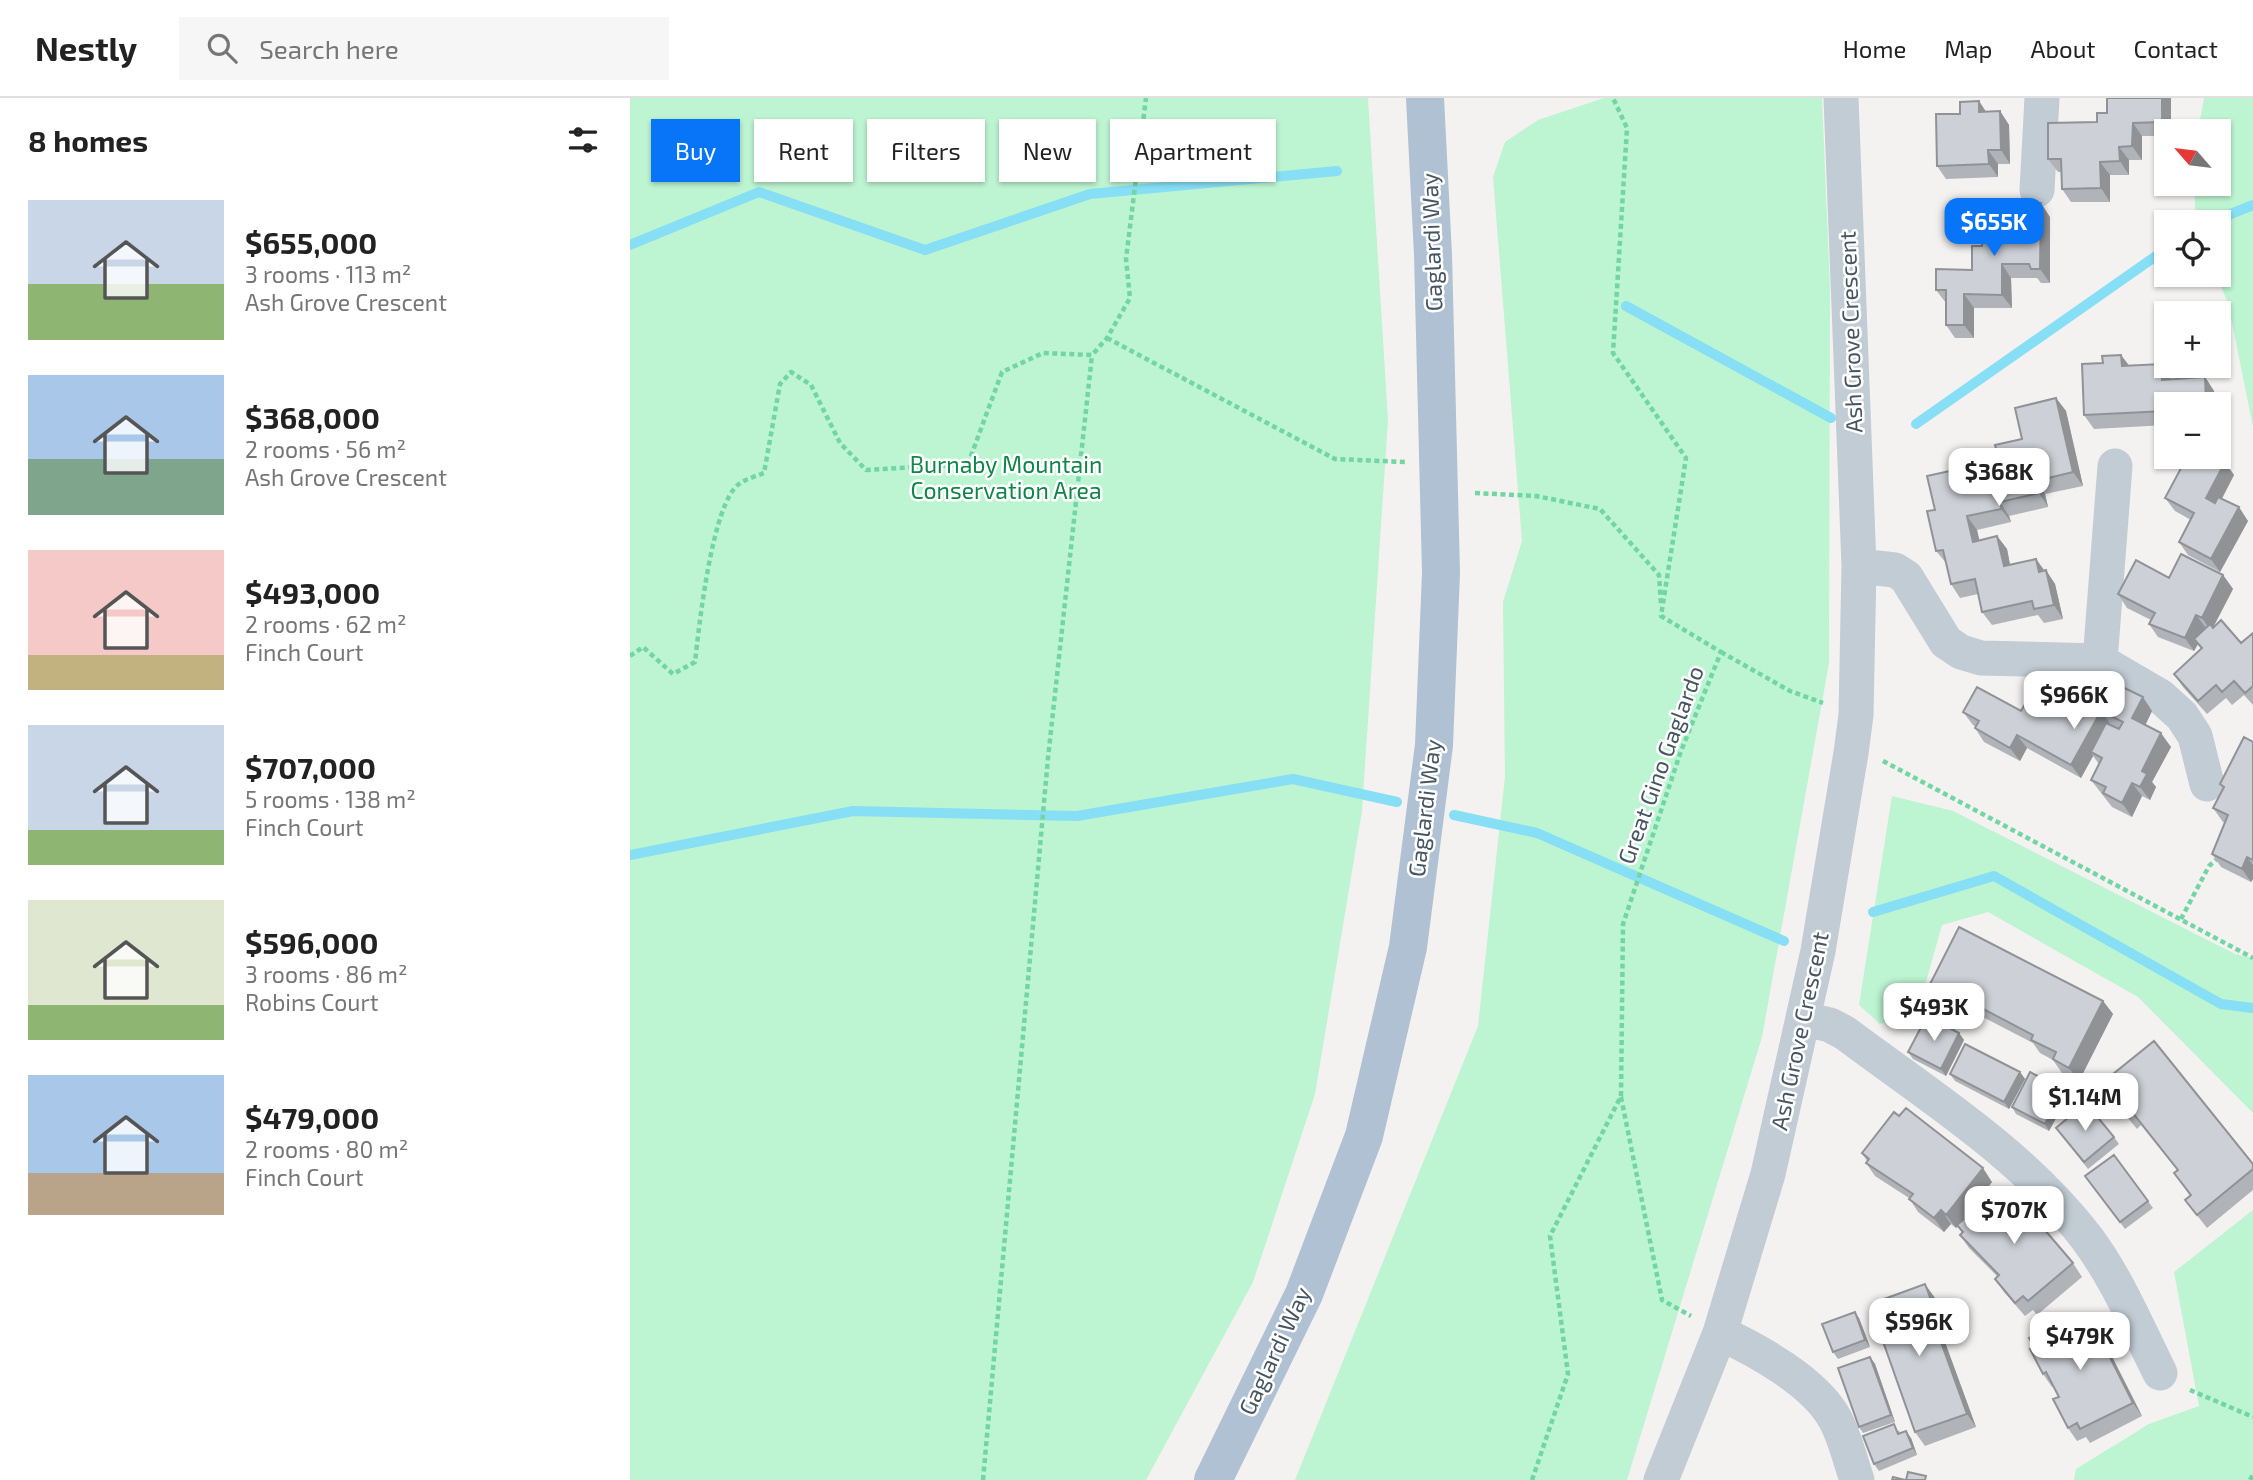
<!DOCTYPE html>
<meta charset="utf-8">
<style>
:root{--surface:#fff;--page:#f6f6f6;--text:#222;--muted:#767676;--line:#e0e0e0;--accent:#0874f7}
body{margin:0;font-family:"Exo 2",sans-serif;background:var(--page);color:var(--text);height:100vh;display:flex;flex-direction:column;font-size:26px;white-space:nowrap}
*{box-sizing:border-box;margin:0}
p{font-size:23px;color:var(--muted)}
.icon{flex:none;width:38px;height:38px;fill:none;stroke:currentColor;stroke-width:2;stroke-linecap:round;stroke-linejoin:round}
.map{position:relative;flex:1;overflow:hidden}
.details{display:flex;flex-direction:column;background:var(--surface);width:630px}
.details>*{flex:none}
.banner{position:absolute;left:21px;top:21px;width:665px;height:63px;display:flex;gap:14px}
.needle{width:46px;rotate:298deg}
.tools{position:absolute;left:1524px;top:21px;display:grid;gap:14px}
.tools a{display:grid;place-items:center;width:77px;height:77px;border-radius:0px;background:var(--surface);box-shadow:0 2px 5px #0004;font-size:35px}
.price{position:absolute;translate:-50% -60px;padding:0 16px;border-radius:14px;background:#fff;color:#222;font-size:23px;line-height:46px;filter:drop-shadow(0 2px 4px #0008)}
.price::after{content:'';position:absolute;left:50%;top:42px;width:21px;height:16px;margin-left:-10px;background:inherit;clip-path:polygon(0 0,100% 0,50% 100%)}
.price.active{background:var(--accent);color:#fff}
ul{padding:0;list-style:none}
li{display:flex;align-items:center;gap:21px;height:175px;padding:0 28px}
li span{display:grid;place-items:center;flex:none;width:196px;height:140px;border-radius:0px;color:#555}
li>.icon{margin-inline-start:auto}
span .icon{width:84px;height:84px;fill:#fffc;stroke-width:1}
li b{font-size:30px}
h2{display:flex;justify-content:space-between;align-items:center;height:84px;padding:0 28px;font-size:30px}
.chip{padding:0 24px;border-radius:0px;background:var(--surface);box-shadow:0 2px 5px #0004;font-size:24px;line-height:63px}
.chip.active{background:var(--accent);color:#fff}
header{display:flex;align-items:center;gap:42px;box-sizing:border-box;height:98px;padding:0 35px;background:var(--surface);border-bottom:2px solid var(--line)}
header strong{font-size:33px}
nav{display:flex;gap:38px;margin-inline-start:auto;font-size:24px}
.search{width:490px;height:63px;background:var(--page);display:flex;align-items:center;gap:18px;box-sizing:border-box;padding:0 24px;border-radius:0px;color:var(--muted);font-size:26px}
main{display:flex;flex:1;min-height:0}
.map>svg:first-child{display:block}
</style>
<header>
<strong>Nestly</strong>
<div class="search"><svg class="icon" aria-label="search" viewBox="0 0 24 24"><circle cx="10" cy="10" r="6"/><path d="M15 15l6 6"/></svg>Search here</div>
<nav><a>Home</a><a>Map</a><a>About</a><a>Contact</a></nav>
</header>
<main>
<section class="details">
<h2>8 homes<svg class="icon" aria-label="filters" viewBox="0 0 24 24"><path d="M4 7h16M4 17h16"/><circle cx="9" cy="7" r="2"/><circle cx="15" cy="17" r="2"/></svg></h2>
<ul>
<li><span style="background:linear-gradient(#c9d6e8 60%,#8fb573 0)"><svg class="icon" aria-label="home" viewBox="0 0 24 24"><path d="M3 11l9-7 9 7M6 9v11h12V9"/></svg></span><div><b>$655,000</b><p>3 rooms · 113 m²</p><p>Ash Grove Crescent</p></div></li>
<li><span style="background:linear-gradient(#a9c7e8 60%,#7fa58c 0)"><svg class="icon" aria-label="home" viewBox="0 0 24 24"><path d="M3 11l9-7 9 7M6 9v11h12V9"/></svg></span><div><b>$368,000</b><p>2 rooms · 56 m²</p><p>Ash Grove Crescent</p></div></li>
<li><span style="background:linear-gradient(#f6c9c9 75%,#c2b280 0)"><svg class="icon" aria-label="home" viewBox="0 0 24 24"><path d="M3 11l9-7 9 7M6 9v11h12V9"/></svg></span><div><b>$493,000</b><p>2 rooms · 62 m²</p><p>Finch Court</p></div></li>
<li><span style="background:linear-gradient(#c9d6e8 75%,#8fb573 0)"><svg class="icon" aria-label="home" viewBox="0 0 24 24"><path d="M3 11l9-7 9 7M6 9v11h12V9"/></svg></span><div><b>$707,000</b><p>5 rooms · 138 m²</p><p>Finch Court</p></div></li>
<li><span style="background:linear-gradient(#dfe7d0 75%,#8fb573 0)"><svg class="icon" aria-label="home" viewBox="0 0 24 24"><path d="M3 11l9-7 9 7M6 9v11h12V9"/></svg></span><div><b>$596,000</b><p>3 rooms · 86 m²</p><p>Robins Court</p></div></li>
<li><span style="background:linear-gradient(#a9c7e8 70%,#b9a48a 0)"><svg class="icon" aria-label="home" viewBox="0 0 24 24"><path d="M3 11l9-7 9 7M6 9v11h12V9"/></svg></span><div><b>$479,000</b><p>2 rooms · 80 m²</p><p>Finch Court</p></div></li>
</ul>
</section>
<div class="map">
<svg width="1623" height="1382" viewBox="0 0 1623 1382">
<rect width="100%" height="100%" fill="#f4f1f1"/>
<path fill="#bdf4d1" d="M 0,0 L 738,0 L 758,322 L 732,713 L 685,996 L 623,1184 L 516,1382 L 0,1382 Z
M 974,0 L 1192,0 L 1200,191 L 1199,565 L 1132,939 L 997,1382 L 665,1382 L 848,928 L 875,679 L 873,504 L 892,443 L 863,79 L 875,44 L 908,22 Z
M 1574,0 L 1623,0 L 1623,329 L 1598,205 L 1586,177 L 1589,177 L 1589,124 L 1566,124 L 1564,86 L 1589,86 L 1589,33 L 1568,33 Z
M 1262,698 L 1323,713 L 1605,856 L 1623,860 L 1623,1015 L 1508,899 L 1358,814 L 1312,827 L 1288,912 L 1250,926 L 1229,907 Z
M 1623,1112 L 1623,1382 L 1444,1382 L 1446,1371 L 1519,1326 L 1569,1308 L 1544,1174 Z"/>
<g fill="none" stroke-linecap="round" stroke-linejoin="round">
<path stroke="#86dff5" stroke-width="10" d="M 1581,124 L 1623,107
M 0,147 L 129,94 L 295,152 L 460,96 L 707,73
M 996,208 L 1201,320
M 1286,326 L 1536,151
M 824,717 L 907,735 L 1154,843
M 0,757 L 223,713 L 447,718 L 663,681 L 767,704
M 1243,814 L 1364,778 L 1591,906 L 1623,910"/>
<path stroke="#71d6a3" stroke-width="4.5" stroke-dasharray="5 3.5" stroke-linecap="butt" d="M 477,240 L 705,361 L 775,364
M 845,395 L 906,398 L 970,411 L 1029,477 L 1031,506
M 1091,554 L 1160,593 L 1193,605
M 0,558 L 13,549 L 43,576 L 65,564 C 69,529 82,405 109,386 C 116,381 126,378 134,375 L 150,286 L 161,274 L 181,287 L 210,345 L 236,372 L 338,366 L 372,274 L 413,255 L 462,257 L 477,240 L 500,200 L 496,161 L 516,0
M 1253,663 L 1623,860
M 1551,821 L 1579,768 L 1588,760
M 991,999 L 1032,1202 L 1061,1218
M 1560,1292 L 1623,1319
M 353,1382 L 418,660 L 462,257
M 902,1382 L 938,1276 L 920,1138 L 991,998 L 993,826 L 1051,653 L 1091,554 L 1031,518 L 1056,360 L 983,255 L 997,30 L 983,0
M 1620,1382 L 1623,1377"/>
<path stroke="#c1ccd4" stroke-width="35" d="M 1407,92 L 1412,0
M 1229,468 L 1265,472 L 1276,479 L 1316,544 L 1331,554 L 1351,560 L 1470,563 L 1530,598 L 1552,618 L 1565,638 L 1577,686
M 1470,563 L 1485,368
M 1174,921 L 1200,927 L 1215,935 C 1299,998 1391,1055 1456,1139 C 1487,1180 1507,1229 1530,1275
M 1090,1235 C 1127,1252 1185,1284 1205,1321 C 1215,1339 1220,1362 1227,1382
M 1031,1382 L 1090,1235 L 1138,1076 L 1188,853 L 1221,655 L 1226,617 L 1229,468 L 1211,0"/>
<path stroke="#afc1d2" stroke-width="38" d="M 583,1382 L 674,1196 L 734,1038 L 778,849 L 804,647 L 811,475 L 803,157 L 795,0"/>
</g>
<path fill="#b0b3b8" d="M 1541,0 L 1541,33 L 1536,33 L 1536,38 L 1512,38 L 1512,62 L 1499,62 L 1499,77 L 1480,77 L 1480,104 L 1441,104 L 1432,91 L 1431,74 L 1428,74 L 1418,61 L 1467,24 L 1477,15 Z
M 1349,3 L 1356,14 L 1370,13 L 1379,27 L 1380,66 L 1368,66 L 1368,79 L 1316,81 L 1307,68 L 1330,16 Z
M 1420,119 L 1420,185 L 1411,185 L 1407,180 L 1381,180 L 1382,210 L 1344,210 L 1344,240 L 1325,240 L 1316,227 L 1316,205 L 1306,192 L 1342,172 L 1352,148 L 1371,127 Z
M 1499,268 L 1541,280 L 1541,281 L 1575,279 L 1584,293 L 1585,306 L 1536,306 L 1536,327 L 1464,331 L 1454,317 Z
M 1426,300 L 1436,313 L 1453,388 L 1415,396 L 1418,409 L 1379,418 L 1381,424 L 1347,432 L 1349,442 L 1367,438 L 1377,451 L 1380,467 L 1406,461 L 1425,486 L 1433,521 L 1414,525 L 1408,517 L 1362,527 L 1352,514 L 1348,496 L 1330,500 L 1321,486 L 1317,466 L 1306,453 L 1305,412 L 1338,369 L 1392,341 Z
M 1595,364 L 1604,377 L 1592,401 L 1618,423 L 1590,474 L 1558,457 L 1549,444 L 1561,422 L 1545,413 L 1535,400 Z
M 1593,477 L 1603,491 L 1583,530 L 1611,545 L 1623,535 L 1623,607 L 1614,597 L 1602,607 L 1596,600 L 1577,616 L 1553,589 L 1544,576 L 1571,551 L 1568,546 L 1564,553 L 1528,539 L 1519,526 L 1521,522 L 1497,510 L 1488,496 L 1539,480 Z
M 1434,601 L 1464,611 L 1522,613 L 1515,627 L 1541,649 L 1522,684 L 1526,689 L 1520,702 L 1512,698 L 1502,719 L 1482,709 L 1461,682 L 1469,666 L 1463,658 L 1451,680 L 1397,650 L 1390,663 L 1354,644 L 1345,630 L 1346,629 L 1343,627 L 1333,614 L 1391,613 Z
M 1623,644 L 1623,781 L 1621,784 L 1591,769 L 1582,756 L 1595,725 L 1593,724 L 1583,710 L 1593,691 L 1590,686 Z
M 1296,894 L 1473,903 L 1483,916 L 1449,983 L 1432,975 L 1423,962 L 1410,955 L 1403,945 L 1347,916 L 1345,922 L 1325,911 L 1322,916 L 1305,907 Z
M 1329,935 L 1334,942 L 1316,978 L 1283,961 L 1278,954 Z
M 1390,974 L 1395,981 L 1379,1011 L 1325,983 L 1320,976 Z
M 1467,989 L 1623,1066 L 1623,1092 L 1577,1130 L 1555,1102 L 1560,1098 L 1544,1075 L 1547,1072 L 1511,1027 L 1507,1031 L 1493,1014 L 1489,1017 Z
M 1433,991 L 1438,998 L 1419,1033 L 1386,1016 L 1382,1009 Z
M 1426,1030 L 1484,1039 L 1489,1046 L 1458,1071 Z
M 1232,1055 L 1362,1084 L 1331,1124 L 1371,1098 L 1443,1165 L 1452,1179 L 1407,1217 L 1403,1212 L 1395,1218 L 1374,1194 L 1365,1181 L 1367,1178 L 1339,1150 L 1330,1137 L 1333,1135 L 1328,1128 L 1326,1130 L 1321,1126 L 1314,1134 L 1288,1114 L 1279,1100 L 1245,1078 L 1236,1065 L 1237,1063 Z
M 1484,1057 L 1523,1110 L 1495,1131 L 1455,1078 Z
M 1305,1200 L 1318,1234 L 1312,1236 L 1346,1329 L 1295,1348 L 1285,1334 Z
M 1446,1217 L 1450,1222 L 1459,1218 L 1468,1231 L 1512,1318 L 1460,1345 L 1456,1339 L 1447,1343 L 1438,1330 L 1429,1299 L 1424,1288 L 1422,1289 L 1413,1276 L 1404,1249 Z
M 1229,1220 L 1240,1249 L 1208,1261 L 1203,1254 Z
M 1240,1259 L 1245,1266 L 1265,1324 L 1233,1335 L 1229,1329 Z
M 1269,1332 L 1270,1336 L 1281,1340 L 1287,1357 L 1249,1373 L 1244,1366 Z"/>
<path fill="#909296" d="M 1532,0 L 1541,0 L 1541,33 L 1538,33 L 1532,24 Z
M 1349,3 L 1358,17 L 1349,14 Z
M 1370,13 L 1379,27 L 1380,66 L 1371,52 Z
M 1503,25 L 1512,38 L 1512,62 L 1502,48 Z
M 1489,49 L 1499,62 L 1499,77 L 1490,63 Z
M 1358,52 L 1368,66 L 1368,79 L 1359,66 Z
M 1470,64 L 1480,77 L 1480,104 L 1471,90 Z
M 1411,105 L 1420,119 L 1420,185 L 1410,171 Z
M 1372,166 L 1381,180 L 1382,210 L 1372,197 Z
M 1334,196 L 1344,210 L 1344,240 L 1334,227 Z
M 1491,257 L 1501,270 L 1492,268 Z
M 1532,266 L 1541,280 L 1542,295 L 1532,282 Z
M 1575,279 L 1584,293 L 1585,306 L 1576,306 Z
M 1426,300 L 1436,313 L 1453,388 L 1443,374 Z
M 1595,364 L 1604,377 L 1585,413 L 1576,400 Z
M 1406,383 L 1415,396 L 1418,409 L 1409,395 Z
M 1370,404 L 1379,418 L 1381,424 L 1371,411 Z
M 1609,409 L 1618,423 L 1590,474 L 1581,461 Z
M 1337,418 L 1347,432 L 1353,457 L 1343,444 Z
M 1367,438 L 1377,451 L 1383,482 L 1374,468 Z
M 1406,461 L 1415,474 L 1409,474 Z
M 1416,472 L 1425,486 L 1433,521 L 1424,507 Z
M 1593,477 L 1603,491 L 1581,533 L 1572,520 Z
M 1566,517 L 1576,530 L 1564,541 L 1568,546 L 1564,553 L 1555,540 Z
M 1513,599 L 1522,613 L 1512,634 L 1502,620 Z
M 1471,613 L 1481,627 L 1461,654 L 1463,658 L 1451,680 L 1441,667 Z
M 1531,635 L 1541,649 L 1522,684 L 1526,689 L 1520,702 L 1510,689 L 1512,673 Z
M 1387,637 L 1397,650 L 1390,663 L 1380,650 Z
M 1502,685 L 1512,698 L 1502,719 L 1492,705 Z
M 1617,759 L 1623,767 L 1623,781 L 1621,784 L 1612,771 Z
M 1315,898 L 1325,911 L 1322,916 L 1313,903 Z
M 1338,903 L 1347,916 L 1345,922 L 1335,908 Z
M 1473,903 L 1483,916 L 1449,983 L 1439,970 Z
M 1329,935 L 1334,942 L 1316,978 L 1311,971 Z
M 1390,974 L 1395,981 L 1379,1011 L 1374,1004 Z
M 1433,991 L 1438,998 L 1419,1033 L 1415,1026 Z
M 1353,1070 L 1362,1084 L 1326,1130 L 1316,1117 Z
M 1311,1112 L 1321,1126 L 1314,1134 L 1304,1120 Z
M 1295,1186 L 1305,1200 L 1318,1234 L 1308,1221 Z
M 1225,1214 L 1229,1220 L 1240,1249 L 1235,1242 Z
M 1459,1218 L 1468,1231 L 1512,1318 L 1503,1305 Z
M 1303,1222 L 1312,1236 L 1346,1329 L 1337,1316 Z
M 1240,1259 L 1245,1266 L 1265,1324 L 1261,1317 Z
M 1276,1333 L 1281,1340 L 1287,1357 L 1283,1350 Z"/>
<path fill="#cdd0d6" stroke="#909296" stroke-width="2" d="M 1477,0 L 1532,0 L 1532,24 L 1503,25 L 1502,48 L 1489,49 L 1490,63 L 1470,64 L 1471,90 L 1432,91 L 1431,61 L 1418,61 L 1418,25 L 1467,24 L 1467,15 L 1477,15 Z
M 1349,3 L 1349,14 L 1370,13 L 1371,52 L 1358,52 L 1359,66 L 1307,68 L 1306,16 L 1330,16 L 1330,4 Z
M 1371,105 L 1411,105 L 1410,171 L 1401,171 L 1399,166 L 1372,166 L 1372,197 L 1334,196 L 1334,227 L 1316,227 L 1316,192 L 1306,192 L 1306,171 L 1342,172 L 1342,148 L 1352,148 L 1353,127 L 1371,127 Z
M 1491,257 L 1492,268 L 1532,266 L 1532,282 L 1575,279 L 1576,306 L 1536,306 L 1536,313 L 1454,317 L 1452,266 L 1473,265 L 1472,258 Z
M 1426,300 L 1443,374 L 1406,383 L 1409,395 L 1370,404 L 1371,411 L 1337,418 L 1343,444 L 1367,438 L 1374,468 L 1406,461 L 1409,474 L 1416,472 L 1424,507 L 1404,511 L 1402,503 L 1352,514 L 1345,481 L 1321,486 L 1313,452 L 1306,453 L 1297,413 L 1305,412 L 1297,378 L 1338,369 L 1336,361 L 1367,354 L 1365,347 L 1392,341 L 1385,310 Z
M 1557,359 L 1585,359 L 1595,364 L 1576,400 L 1585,405 L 1588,399 L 1609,409 L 1581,461 L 1549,444 L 1564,415 L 1535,400 Z
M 1551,456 L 1593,477 L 1572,520 L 1566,517 L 1555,540 L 1519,526 L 1525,515 L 1488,496 L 1506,462 L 1539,480 Z
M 1591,522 L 1611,545 L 1623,535 L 1623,588 L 1615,595 L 1604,583 L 1592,594 L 1586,587 L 1568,603 L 1544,576 L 1572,550 L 1564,541 L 1580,526 L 1583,530 Z
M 1478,582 L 1513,599 L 1502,620 L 1531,635 L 1512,673 L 1517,676 L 1510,689 L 1502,685 L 1492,705 L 1473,695 L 1476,689 L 1461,682 L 1472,660 L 1461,654 L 1476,625 L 1489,631 L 1493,624 L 1471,613 L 1441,667 L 1387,637 L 1380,650 L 1345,630 L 1349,623 L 1333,614 L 1347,589 L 1391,613 L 1407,586 L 1434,601 L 1438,596 L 1464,611 Z
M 1614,639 L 1623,644 L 1623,762 L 1617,759 L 1612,771 L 1582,756 L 1598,717 L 1583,710 L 1594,689 L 1590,686 Z
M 1329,829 L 1473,903 L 1439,970 L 1423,961 L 1426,954 L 1401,942 L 1403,937 L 1338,903 L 1335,908 L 1315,898 L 1313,903 L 1296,894 Z
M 1297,918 L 1329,935 L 1311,971 L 1278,954 Z
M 1524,943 L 1623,1066 L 1623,1071 L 1567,1117 L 1555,1102 L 1561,1097 L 1544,1075 L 1548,1072 L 1502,1014 L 1497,1018 L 1484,1000 L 1479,1004 L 1467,989 Z
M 1335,946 L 1390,974 L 1374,1004 L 1320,976 Z
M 1400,974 L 1433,991 L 1415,1026 L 1382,1009 Z
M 1456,1005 L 1484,1039 L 1454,1064 L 1426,1030 Z
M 1276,1010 L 1353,1070 L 1316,1117 L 1311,1112 L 1304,1120 L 1279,1101 L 1283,1096 L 1236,1065 L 1239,1061 L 1232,1055 L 1264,1014 L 1269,1018 Z
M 1484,1057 L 1518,1103 L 1490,1124 L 1455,1078 Z
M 1380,1091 L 1443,1165 L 1398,1203 L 1393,1198 L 1385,1205 L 1365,1181 L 1369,1177 L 1330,1137 L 1333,1134 L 1327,1127 L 1367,1093 L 1371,1098 Z
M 1295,1186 L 1308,1221 L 1303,1222 L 1337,1316 L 1285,1334 L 1243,1215 L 1248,1213 L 1246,1204 Z
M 1225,1214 L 1235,1242 L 1203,1254 L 1192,1226 Z
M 1446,1217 L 1449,1223 L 1459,1218 L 1503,1305 L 1450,1331 L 1447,1325 L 1438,1330 L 1423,1301 L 1429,1299 L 1416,1274 L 1413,1276 L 1400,1251 L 1404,1249 L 1399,1240 Z
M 1240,1259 L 1261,1317 L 1229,1329 L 1208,1270 Z
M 1264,1326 L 1268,1336 L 1276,1333 L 1283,1350 L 1244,1366 L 1233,1338 Z
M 1278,1374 L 1296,1378 L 1295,1382 L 1276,1382 Z
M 1263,1379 L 1275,1382 L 1262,1382 Z"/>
<g text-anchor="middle" stroke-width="5" stroke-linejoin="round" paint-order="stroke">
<g font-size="23" fill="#475561" stroke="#fff">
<text transform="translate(802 144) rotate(-92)" y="8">Gaglardi Way</text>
<text transform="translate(1221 234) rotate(-92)" y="8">Ash Grove Crescent</text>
<text transform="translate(1031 667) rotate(-70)" y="8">Great Gino Gaglardo</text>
<text transform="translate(795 710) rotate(-83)" y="8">Gaglardi Way</text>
<text transform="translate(1170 933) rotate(-78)" y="8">Ash Grove Crescent</text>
<text transform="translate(645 1253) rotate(-65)" y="8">Gaglardi Way</text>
</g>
<g font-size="23" fill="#0f8548" stroke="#fff">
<text x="376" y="375">Burnaby Mountain<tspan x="376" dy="26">Conservation Area</tspan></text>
</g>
</g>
</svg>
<div class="tools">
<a><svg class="needle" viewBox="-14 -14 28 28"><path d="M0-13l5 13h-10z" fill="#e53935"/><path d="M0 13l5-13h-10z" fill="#767676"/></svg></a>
<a><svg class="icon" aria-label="locate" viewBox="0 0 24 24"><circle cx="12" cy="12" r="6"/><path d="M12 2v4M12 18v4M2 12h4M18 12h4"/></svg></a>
<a>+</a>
<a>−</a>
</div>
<b class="price active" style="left:1364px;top:160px">$655K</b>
<b class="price" style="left:1369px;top:410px">$368K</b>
<b class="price" style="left:1444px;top:633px">$966K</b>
<b class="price" style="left:1304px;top:945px">$493K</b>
<b class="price" style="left:1455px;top:1035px">$1.14M</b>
<b class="price" style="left:1384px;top:1148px">$707K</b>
<b class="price" style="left:1289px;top:1260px">$596K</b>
<b class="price" style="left:1450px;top:1274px">$479K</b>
<div class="banner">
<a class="chip active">Buy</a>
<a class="chip">Rent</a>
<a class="chip">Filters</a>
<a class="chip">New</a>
<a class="chip">Apartment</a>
</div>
</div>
</main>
